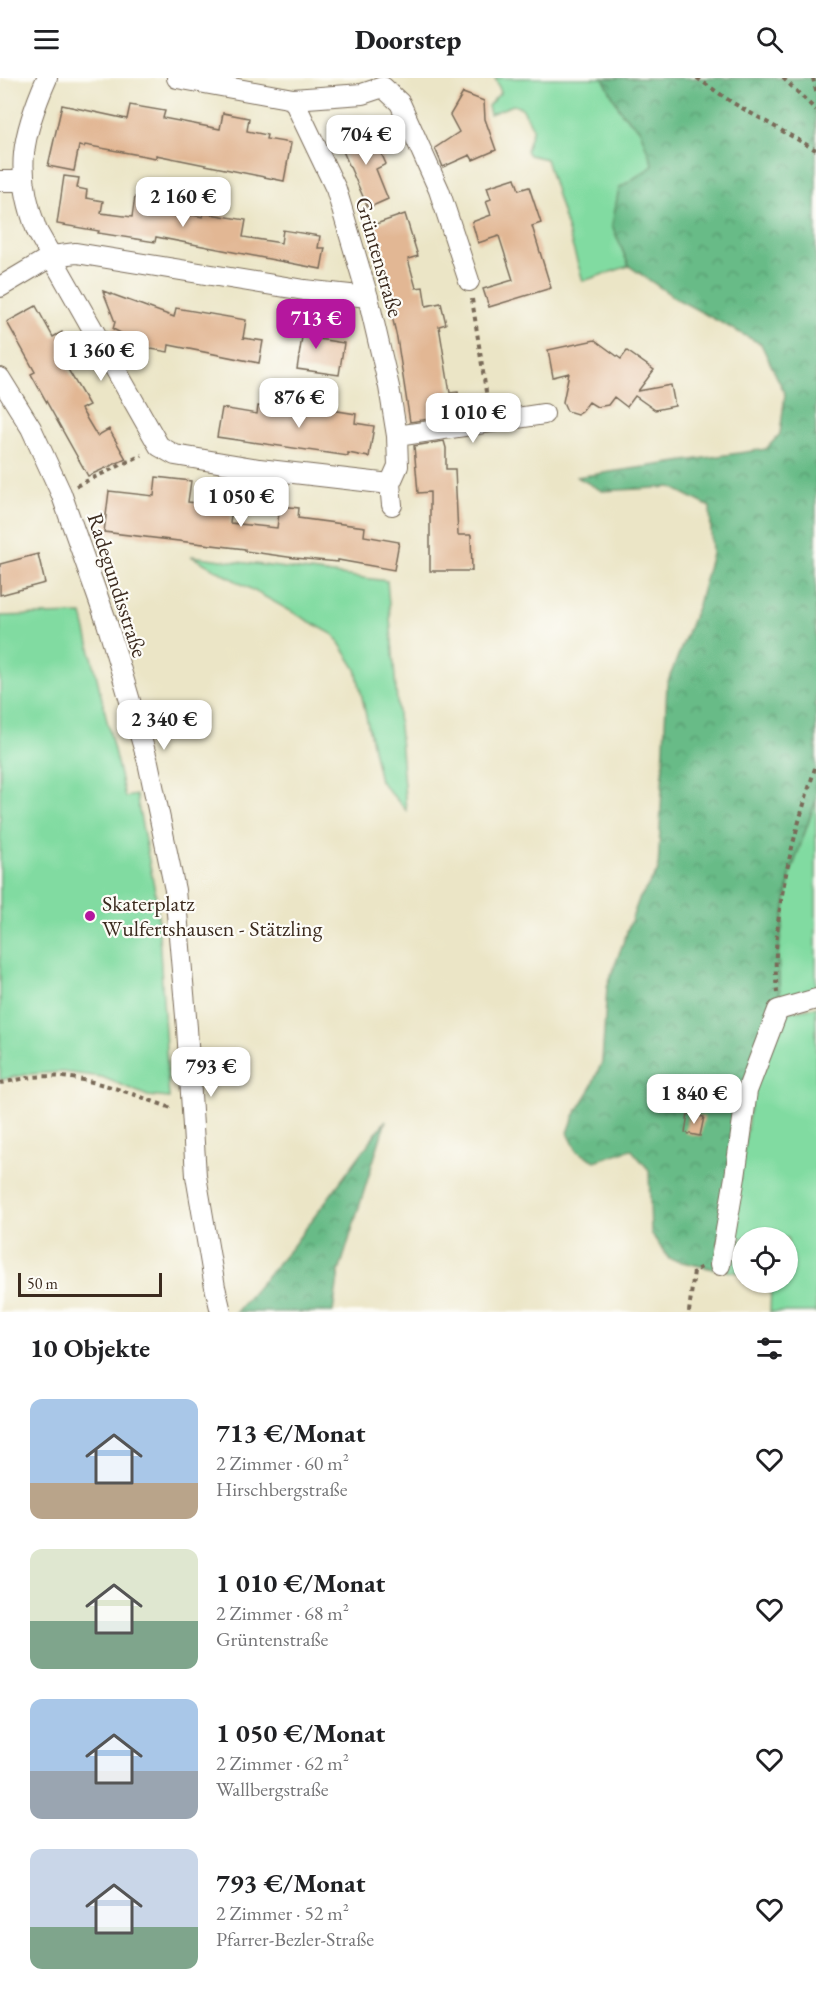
<!DOCTYPE html>
<html lang="de">
<meta charset="utf-8">
<style>
:root{--surface:#fff;--page:#f2f2f2;--text:#202124;--muted:#757577;--accent:#b5179e}
body{margin:0;font-family:"EB Garamond",serif;background:var(--page);color:var(--text);height:100vh;display:flex;flex-direction:column;font-size:22px;white-space:nowrap}
*{box-sizing:border-box;margin:0}
p{font-size:20px;color:var(--muted)}
.icon{flex:none;width:33px;height:33px;fill:none;stroke:currentColor;stroke-width:2;stroke-linecap:round;stroke-linejoin:round}
.map{position:relative;height:1234px;overflow:hidden}
.panel{display:flex;flex-direction:column;background:var(--surface);flex:1}
.panel>*{flex:none}
.buttons{position:absolute;left:732px;top:1149px;display:grid;gap:12px}
.buttons a{display:grid;place-items:center;width:66px;height:66px;border-radius:50%;background:var(--surface);box-shadow:0 2px 4px #0004;font-size:30px}
.scale{position:absolute;left:18px;bottom:15px;width:144px;box-sizing:border-box;padding-left:6px;border:3px solid #3b2a1e;border-top:0;font-size:16px;line-height:21px;white-space:nowrap;color:#3b2a1e;-webkit-text-stroke:4px #fdfcf7;paint-order:stroke}
.price{position:absolute;translate:-50% -51px;padding:0 14px;border-radius:12px;background:#fff;color:#222;font-size:20px;line-height:39px;filter:drop-shadow(0 2px 3px #0008)}
.price::after{content:'';position:absolute;left:50%;top:36px;width:18px;height:14px;margin-left:-9px;background:inherit;clip-path:polygon(0 0,100% 0,50% 100%)}
.price.on{background:var(--accent);color:#fff}
ul{padding:0;list-style:none}
li{display:flex;align-items:center;gap:18px;height:150px;padding:0 30px}
li span{display:grid;place-items:center;flex:none;width:168px;height:120px;border-radius:12px;color:#555}
li>.icon{margin-inline-start:auto}
span .icon{width:72px;height:72px;fill:#fffc;stroke-width:1}
li b{font-size:26px}
h2{display:flex;justify-content:space-between;align-items:center;height:72px;padding:0 30px;font-size:26px}
header{display:flex;justify-content:space-between;align-items:center;height:78px;padding:0 30px;background:var(--surface);font-size:27px;font-weight:800}
.map>svg:first-child{display:block}
</style>
<header><svg class="icon" aria-label="menu" viewBox="0 0 24 24"><path d="M4 6h16M4 12h16M4 18h16"/></svg>Doorstep<svg class="icon" aria-label="search" viewBox="0 0 24 24"><circle cx="10" cy="10" r="6"/><path d="M15 15l6 6"/></svg></header>
<div class="map">
<svg width="816" height="1234" viewBox="0 0 816 1234">
<defs>
<pattern id="forest-crowns" width="20" height="18" patternUnits="userSpaceOnUse" patternTransform="scale(1.5)"><rect width="20" height="18" fill="#68bb87"/><path d="M2 6a3 3 0 1 1 6 0M12 15a3 3 0 1 1 6 0" fill="none" stroke="#57986e"/></pattern>
</defs>
<rect width="100%" height="100%" fill="#fdfcf7"/>
<filter id="ink" filterUnits="userSpaceOnUse"><feTurbulence type="fractalNoise" baseFrequency=".0167" numOctaves="2"/><feDisplacementMap in="SourceGraphic" scale="12" xChannelSelector="R" yChannelSelector="G"/><feConvolveMatrix kernelMatrix="1 2 1 2 8 2 1 2 1" color-interpolation-filters="sRGB"/></filter>
<filter id="wash" filterUnits="userSpaceOnUse"><feTurbulence type="fractalNoise" baseFrequency=".008" numOctaves="4" result="noise"/><feDisplacementMap in="SourceGraphic" scale="24" xChannelSelector="R" yChannelSelector="G"/><feGaussianBlur stdDeviation="1.35" result="paint"/><feColorMatrix in="noise" values="0 0 0 0 0 0 0 0 0 0 0 0 0 0 0 0 0 1.4 0 .05"/><feComposite in="paint" operator="in"/></filter>
<g filter="url(#wash)">
<rect width="100%" height="100%" fill="#ebe5c6"/>
<path fill="#81dba1" stroke="#5e8260" stroke-width="1.5" d="M 495,0 L 603,0 L 622,35 L 640,52 L 654,88 L 612,147 L 629,188 L 583,203 L 546,81 L 529,77 L 526,73 L 533,50 L 522,30 L 513,27 L 490,36 L 488,28 L 501,14 Z
M 191,478 L 387,503 L 406,732 L 380,703 L 356,591 L 334,557 Z
M 82,536 L 125,719 L 136,717 L 157,823 L 169,1020 L 148,1018 L 102,999 L 62,994 L 30,996 L 0,1002 L 0,538 Z
M 816,722 L 816,917 L 780,925 L 778,876 L 790,797 Z
M 816,929 L 816,1234 L 770,1234 L 771,1205 L 788,1204 L 788,1160 L 742,1160 L 742,1195 L 727,1193 L 752,1014 L 780,935 Z"/>
<path fill="url(#forest-crowns)" stroke="#527252" stroke-width="1.5" d="M 603,0 L 816,0 L 816,722 L 790,797 L 778,876 L 780,925 L 753,983 L 714,1191 L 669,1181 L 651,1155 L 649,1092 L 631,1071 L 595,1083 L 577,1073 L 568,1055 L 574,1038 L 589,1014 L 602,984 L 607,909 L 639,821 L 658,793 L 667,606 L 698,527 L 712,476 L 710,429 L 671,409 L 602,413 L 577,399 L 766,371 L 780,356 L 785,316 L 761,266 L 677,221 L 629,188 L 612,147 L 619,110 L 653,88 L 640,52 L 622,35 Z
M 386,1042 L 339,1194 L 333,1234 L 236,1234 L 292,1169 Z"/>
<g id="blocks">
<path fill="#e2b794" d="M 463,15 L 484,23 L 485,41 L 496,72 L 473,82 L 470,77 L 443,89 L 435,70 L 459,54 L 450,37 Z
M 62,27 L 127,41 L 130,27 L 165,33 L 163,40 L 220,51 L 223,35 L 249,40 L 247,53 L 267,57 L 266,61 L 291,65 L 284,103 L 156,77 L 156,80 L 85,67 L 84,69 L 79,68 L 74,93 L 48,88 Z
M 370,50 L 386,86 L 376,91 L 388,121 L 368,130 L 339,64 Z
M 64,98 L 79,100 L 77,110 L 87,112 L 86,120 L 103,123 L 101,135 L 132,139 L 135,119 L 160,124 L 159,131 L 203,139 L 204,135 L 246,142 L 243,159 L 281,165 L 283,152 L 320,158 L 318,170 L 325,170 L 321,191 L 156,159 L 155,164 L 98,155 L 99,153 L 57,146 Z
M 515,100 L 519,112 L 529,109 L 541,145 L 532,148 L 551,210 L 489,229 L 483,211 L 513,202 L 499,158 L 478,165 L 472,144 L 491,137 L 486,123 L 491,121 L 487,109 Z
M 405,136 L 418,178 L 408,181 L 416,210 L 423,209 L 426,228 L 441,225 L 446,246 L 439,248 L 450,315 L 458,314 L 462,336 L 410,344 L 397,260 L 381,189 L 379,190 L 367,149 Z
M 103,213 L 174,239 L 176,230 L 246,242 L 243,260 L 263,263 L 259,285 L 169,267 L 168,274 L 145,270 L 146,265 L 124,263 L 121,255 L 113,251 L 115,244 Z
M 36,228 L 53,259 L 62,254 L 73,271 L 60,278 L 89,327 L 81,331 L 97,358 L 109,351 L 126,381 L 88,398 L 31,296 L 35,294 L 7,244 Z
M 293,236 L 309,238 L 306,259 L 344,265 L 339,297 L 297,291 L 302,259 L 289,257 Z
M 595,262 L 621,281 L 627,273 L 654,292 L 638,313 L 671,307 L 675,328 L 655,332 L 635,318 L 627,329 L 614,319 L 608,327 L 597,329 L 589,324 L 582,333 L 577,336 L 567,333 L 563,324 L 569,295 L 553,299 L 548,272 Z
M 267,325 L 325,334 L 325,331 L 356,336 L 355,345 L 374,348 L 369,379 L 348,375 L 348,378 L 217,359 L 222,330 L 257,336 L 258,328 L 267,329 Z
M 444,363 L 446,370 L 446,391 L 455,391 L 458,457 L 471,457 L 472,493 L 430,493 L 430,414 L 418,415 L 414,368 Z
M 156,399 L 191,403 L 188,424 L 232,429 L 230,445 L 277,450 L 280,428 L 299,430 L 298,440 L 365,449 L 364,458 L 399,464 L 394,492 L 338,482 L 338,484 L 295,480 L 245,473 L 245,471 L 104,454 L 109,413 L 154,418 Z
M 38,476 L 45,505 L 0,517 L 0,486 Z
M 688,1036 L 704,1039 L 700,1058 L 685,1055 Z"/>
</g>
</g>
<g filter="url(#ink)">
<use href="#blocks" fill-opacity="0" stroke="#796b59" stroke-width="1.5"/>
<g fill="none" stroke-linecap="round" stroke-linejoin="round">
<defs>
<path id="minor" d="M 47,0 C 22,57 14,93 37,153 L 159,368 L 175,377 L 259,391 L 390,406
M 177,0 L 293,21 L 362,16 L 383,9 L 400,25 L 439,112 L 469,203
M 293,21 L 336,111 L 368,219 L 389,309 L 397,358 L 398,388 L 390,406 L 392,427
M 0,103 L 23,103
M 0,209 L 52,178 L 76,175 L 304,212 L 368,219
M 0,300 L 31,350 L 61,415 L 107,545 L 148,684 L 175,812 L 187,950 L 196,1098 L 215,1209 L 221,1234
M 397,358 L 544,336
M 720,1187 L 735,1099 L 747,1013 L 778,932 L 816,921"/>
</defs>
<use href="#minor" stroke="#796b59" stroke-width="22"/>
<path stroke="#796b59" stroke-width="4" stroke-dasharray="4.5 4.5" stroke-linecap="butt" d="M 697,0 L 733,25 L 816,72
M 783,0 L 816,32
M 813,0 L 816,13
M 472,221 L 488,327
M 76,408 L 142,377
M 777,915 C 770,838 793,760 816,687
M 0,1005 C 11,1003 22,1001 32,999 C 81,994 129,1015 174,1031
M 689,1234 L 694,1193 L 702,1189"/>
<use href="#minor" stroke="#fff" stroke-width="20"/>
</g>
</g>
<circle fill="#b5179e" stroke="#fdfcf7" stroke-width="2" cx="90" cy="838" r="6"/>
<g text-anchor="middle" stroke-width="4.5" stroke-linejoin="round" paint-order="stroke">
<g font-size="22" fill="#3b2a1e" stroke="#fdfcf7">
<text transform="translate(380 179) rotate(74)" y="8">Grüntenstraße</text>
<text transform="translate(118 507) rotate(72)" y="8">Radegundisstraße</text>
</g>
<g font-size="22" fill="#3b2a1e" stroke="#fdfcf7" text-anchor="start">
<text x="102" y="833">Skaterplatz<tspan x="102" dy="25">Wulfertshausen - Stätzling</tspan></text>
</g>
</g>
</svg>
<div class="buttons">
<a><svg class="icon" aria-label="locate" viewBox="0 0 24 24"><circle cx="12" cy="12" r="6"/><path d="M12 2v4M12 18v4M2 12h4M18 12h4"/></svg></a>
</div>
<div class="scale">50 m</div>
<b class="price" style="left:366px;top:88px">704 €</b>
<b class="price" style="left:183px;top:150px">2 160 €</b>
<b class="price on" style="left:316px;top:272px">713 €</b>
<b class="price" style="left:101px;top:304px">1 360 €</b>
<b class="price" style="left:299px;top:351px">876 €</b>
<b class="price" style="left:473px;top:366px">1 010 €</b>
<b class="price" style="left:241px;top:450px">1 050 €</b>
<b class="price" style="left:164px;top:673px">2 340 €</b>
<b class="price" style="left:211px;top:1020px">793 €</b>
<b class="price" style="left:694px;top:1047px">1 840 €</b>
</div>
<section class="panel">
<h2>10 Objekte<svg class="icon" aria-label="filters" viewBox="0 0 24 24"><path d="M4 7h16M4 17h16"/><circle cx="9" cy="7" r="2"/><circle cx="15" cy="17" r="2"/></svg></h2>
<ul>
<li><span style="background:linear-gradient(#a9c7e8 70%,#b9a48a 0)"><svg class="icon" aria-label="home" viewBox="0 0 24 24"><path d="M3 11l9-7 9 7M6 9v11h12V9"/></svg></span><div><b>713 €/Monat</b><p>2 Zimmer · 60 m²</p><p>Hirschbergstraße</p></div><svg class="icon" aria-label="heart" viewBox="0 0 24 24"><path d="M12 20l-8-8c-3-5 5-10 8-4 3-6 11-1 8 4z"/></svg></li>
<li><span style="background:linear-gradient(#dfe7d0 60%,#7fa58c 0)"><svg class="icon" aria-label="home" viewBox="0 0 24 24"><path d="M3 11l9-7 9 7M6 9v11h12V9"/></svg></span><div><b>1 010 €/Monat</b><p>2 Zimmer · 68 m²</p><p>Grüntenstraße</p></div><svg class="icon" aria-label="heart" viewBox="0 0 24 24"><path d="M12 20l-8-8c-3-5 5-10 8-4 3-6 11-1 8 4z"/></svg></li>
<li><span style="background:linear-gradient(#a9c7e8 60%,#9aa5b1 0)"><svg class="icon" aria-label="home" viewBox="0 0 24 24"><path d="M3 11l9-7 9 7M6 9v11h12V9"/></svg></span><div><b>1 050 €/Monat</b><p>2 Zimmer · 62 m²</p><p>Wallbergstraße</p></div><svg class="icon" aria-label="heart" viewBox="0 0 24 24"><path d="M12 20l-8-8c-3-5 5-10 8-4 3-6 11-1 8 4z"/></svg></li>
<li><span style="background:linear-gradient(#c9d6e8 65%,#7fa58c 0)"><svg class="icon" aria-label="home" viewBox="0 0 24 24"><path d="M3 11l9-7 9 7M6 9v11h12V9"/></svg></span><div><b>793 €/Monat</b><p>2 Zimmer · 52 m²</p><p>Pfarrer-Bezler-Straße</p></div><svg class="icon" aria-label="heart" viewBox="0 0 24 24"><path d="M12 20l-8-8c-3-5 5-10 8-4 3-6 11-1 8 4z"/></svg></li>
</ul>
</section>
